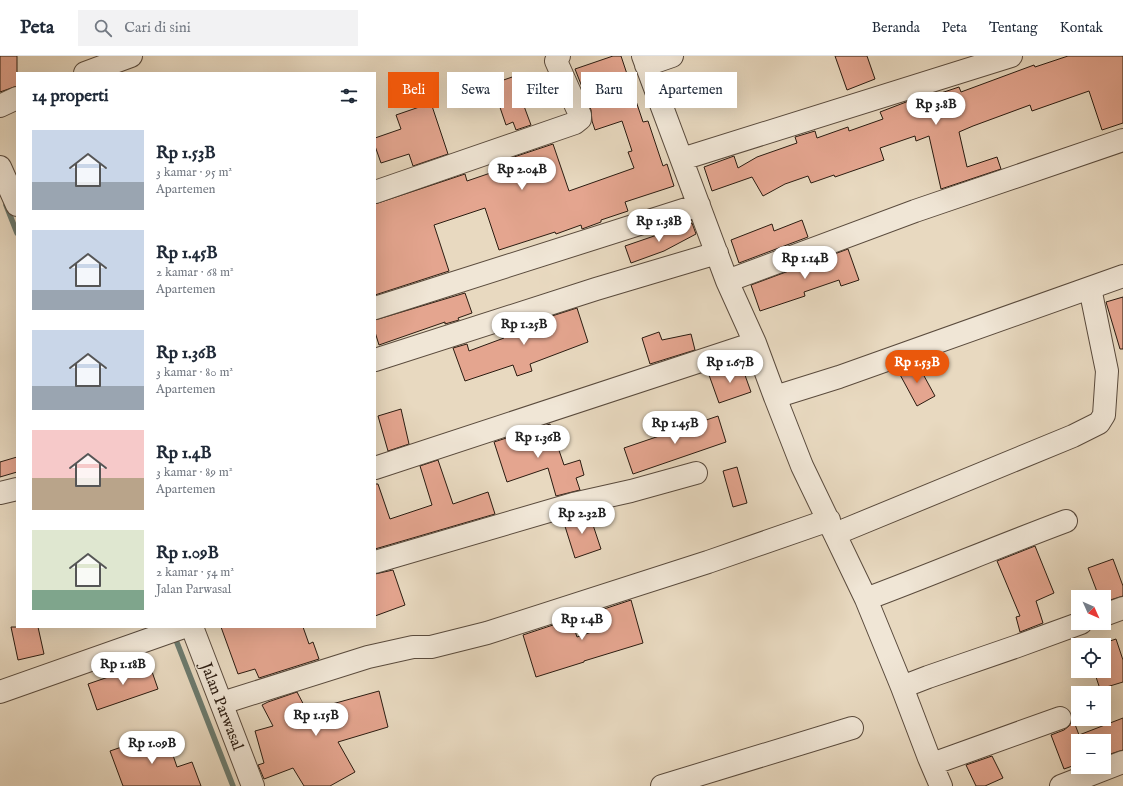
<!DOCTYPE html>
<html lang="id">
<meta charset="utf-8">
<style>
:root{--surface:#fff;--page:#f2f2f3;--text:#1f2937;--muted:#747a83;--line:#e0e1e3;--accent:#ea580c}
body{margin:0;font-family:"IM FELL English",serif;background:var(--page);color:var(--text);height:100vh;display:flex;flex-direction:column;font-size:15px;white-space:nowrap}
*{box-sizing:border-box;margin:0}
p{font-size:13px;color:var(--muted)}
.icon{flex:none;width:22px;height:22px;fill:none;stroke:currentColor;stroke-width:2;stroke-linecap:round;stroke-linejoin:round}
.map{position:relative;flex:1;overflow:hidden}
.side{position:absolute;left:16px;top:16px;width:360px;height:556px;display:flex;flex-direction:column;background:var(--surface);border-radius:0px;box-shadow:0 4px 16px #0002}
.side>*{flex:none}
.hud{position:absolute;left:388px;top:16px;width:380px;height:36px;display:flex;gap:8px}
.needle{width:26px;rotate:135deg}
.controls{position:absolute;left:1071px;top:534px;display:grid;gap:8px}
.controls a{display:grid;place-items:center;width:40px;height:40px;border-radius:0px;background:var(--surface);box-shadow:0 4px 16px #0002;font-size:20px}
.price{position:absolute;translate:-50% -34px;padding:0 9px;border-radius:14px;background:#fff;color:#222;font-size:13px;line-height:26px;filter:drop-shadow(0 1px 2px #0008)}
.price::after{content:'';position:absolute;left:50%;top:24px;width:12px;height:9px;margin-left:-6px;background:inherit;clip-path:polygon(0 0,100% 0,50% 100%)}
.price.current{background:var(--accent);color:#fff}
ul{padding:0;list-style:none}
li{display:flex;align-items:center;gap:12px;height:100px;padding:0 16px}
li span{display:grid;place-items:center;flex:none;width:112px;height:80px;border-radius:0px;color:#555}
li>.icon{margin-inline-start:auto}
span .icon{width:48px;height:48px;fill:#fffc;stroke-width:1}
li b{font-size:17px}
h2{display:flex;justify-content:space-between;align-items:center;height:48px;padding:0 16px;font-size:17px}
.tag{padding:0 14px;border-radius:0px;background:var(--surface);box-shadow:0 4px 16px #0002;font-size:14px;line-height:36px}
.tag.current{background:var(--accent);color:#fff}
header{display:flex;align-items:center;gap:24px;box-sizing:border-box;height:56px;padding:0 20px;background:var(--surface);border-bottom:1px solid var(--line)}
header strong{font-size:19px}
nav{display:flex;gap:22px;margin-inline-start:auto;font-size:14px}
.search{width:280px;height:36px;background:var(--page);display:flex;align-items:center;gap:10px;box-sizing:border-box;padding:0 14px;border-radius:0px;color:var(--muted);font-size:15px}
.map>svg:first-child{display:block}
</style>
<header>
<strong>Peta</strong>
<div class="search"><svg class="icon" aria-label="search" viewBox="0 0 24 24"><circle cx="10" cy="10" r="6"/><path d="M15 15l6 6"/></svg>Cari di sini</div>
<nav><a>Beranda</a><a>Peta</a><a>Tentang</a><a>Kontak</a></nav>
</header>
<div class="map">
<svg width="1123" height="730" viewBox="0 0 1123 730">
<rect width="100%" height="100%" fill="#e8d9c0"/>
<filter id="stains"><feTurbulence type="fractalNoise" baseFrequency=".005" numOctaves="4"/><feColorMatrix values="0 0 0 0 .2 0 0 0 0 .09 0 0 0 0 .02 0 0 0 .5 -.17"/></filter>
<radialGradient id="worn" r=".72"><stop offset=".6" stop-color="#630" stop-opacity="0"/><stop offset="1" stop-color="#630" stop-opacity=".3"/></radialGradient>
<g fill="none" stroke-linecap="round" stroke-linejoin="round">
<path stroke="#6c7b6f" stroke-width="5.5" d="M 6,149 L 17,177
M 174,579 L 233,730"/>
</g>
<path fill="#e4a58f" stroke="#2b1c11" d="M 0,0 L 17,0 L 17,30 L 0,36 Z
M 613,0 L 621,0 L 643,66 L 648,65 L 663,110 L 667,108 L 674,130 L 625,146 L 628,155 L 601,164 L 601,166 L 582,173 L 581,169 L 556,178 L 555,176 L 499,194 L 485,152 L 434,169 L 449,215 L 375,239 L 375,148 L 465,118 L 467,125 L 505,112 L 502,105 L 553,88 L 569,135 L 634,112 L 628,96 L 632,95 L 622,65 L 595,74 L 592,65 L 591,54 L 575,13 Z
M 835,0 L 867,0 L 875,23 L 847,34 Z
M 1068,0 L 1123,0 L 1123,67 L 1102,74 L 1089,35 L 1032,55 L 1030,49 L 973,70 L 959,76 L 967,111 L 997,101 L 1001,113 L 941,133 L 929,80 L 916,85 L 915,80 L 880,92 L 884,104 L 835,121 L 834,119 L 811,127 L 808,120 L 785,128 L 763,140 L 752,121 L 712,135 L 704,111 L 734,100 L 738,112 L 757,101 L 797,87 L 795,81 L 815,75 L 817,82 L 848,71 L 849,75 L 883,63 L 880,56 L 914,43 L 919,42 L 920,44 L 959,31 L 961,36 L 1034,9 L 1035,11 Z
M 518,19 L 524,41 L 521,42 L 531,69 L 516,74 L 513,66 L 506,69 L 492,28 Z
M 431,47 L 448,98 L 413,110 L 409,98 L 381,107 L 375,90 L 375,82 L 401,73 L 396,59 Z
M 802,164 L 808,181 L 739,207 L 731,184 L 772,168 L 774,175 Z
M 692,167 L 696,178 L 664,195 L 631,207 L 625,190 Z
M 848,193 L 859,224 L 841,230 L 839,224 L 804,236 L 805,240 L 760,255 L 751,229 Z
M 465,237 L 472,257 L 458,262 L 459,264 L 445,268 L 445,266 L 379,289 L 375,276 L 375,264 Z
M 1123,241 L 1123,293 L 1120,293 L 1106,246 Z
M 577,252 L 588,286 L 530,308 L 532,315 L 517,320 L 513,309 L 465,325 L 453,292 L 467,288 L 469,295 L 504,282 L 502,276 Z
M 659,276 L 662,284 L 691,278 L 695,294 L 650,308 L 642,282 Z
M 917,307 L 935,340 L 917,350 L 898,315 Z
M 741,308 L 751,336 L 719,347 L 709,319 Z
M 401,353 L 409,388 L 388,395 L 378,360 Z
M 718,360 L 726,386 L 633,418 L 624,392 Z
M 550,368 L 564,409 L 580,404 L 584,419 L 576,422 L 580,434 L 556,440 L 548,412 L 507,426 L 494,386 Z
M 17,401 L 17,416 L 0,421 L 0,406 Z
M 438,404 L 453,448 L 488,436 L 495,458 L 375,493 L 375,428 L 378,428 L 390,463 L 432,449 L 420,410 Z
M 737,411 L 747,447 L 733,451 L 723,415 Z
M 586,458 L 587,461 L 590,460 L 601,493 L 575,502 L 563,464 Z
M 1035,490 L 1054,537 L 1036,545 L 1043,567 L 1020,576 L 1016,561 L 1020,560 L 997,505 Z
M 1113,503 L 1123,530 L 1123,540 L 1104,546 L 1104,541 L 1099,541 L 1088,512 Z
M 393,514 L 405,549 L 375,560 L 375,518 Z
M 631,544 L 643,587 L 584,605 L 584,606 L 536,621 L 523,579 L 571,563 L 577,581 L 609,570 L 604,553 Z
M 11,571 L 38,571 L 44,598 L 18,604 Z
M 221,571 L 303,571 L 309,588 L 313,586 L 319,603 L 259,622 L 255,613 L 238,618 Z
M 1116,583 L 1123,604 L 1123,626 L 1100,633 L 1094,615 L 1104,615 L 1104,589 L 1098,589 Z
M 149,607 L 158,633 L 97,654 L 88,628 Z
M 379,635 L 388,671 L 338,686 L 355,716 L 330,730 L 304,730 L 293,712 L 264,723 L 258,709 L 264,707 L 255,675 L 273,670 L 262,649 L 268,646 L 297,636 L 307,655 Z
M 1123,662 L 1123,694 L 1104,700 L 1104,685 L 1078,685 L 1078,708 L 1064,713 L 1051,679 L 1064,674 L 1069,670 L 1073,663 L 1079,679 Z
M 165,676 L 177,711 L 192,706 L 201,730 L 123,730 L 110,695 Z
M 992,700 L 1003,722 L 985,730 L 976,730 L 966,709 Z"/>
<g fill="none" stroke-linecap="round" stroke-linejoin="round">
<defs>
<path id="minor" d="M 643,0 L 727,225 L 755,287 L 775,341
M 646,9 L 672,0
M 85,17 L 131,0
M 0,50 L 17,42
M 682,103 L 1011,0
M 0,111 L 17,149
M 375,136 L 575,67 L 580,63 L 580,59 L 556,5 L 559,0
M 727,225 L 915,155 L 1123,84
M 375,252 L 699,149
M 375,304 L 596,233 L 717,197
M 375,412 L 755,287
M 0,437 L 17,433
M 835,478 L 1073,380 L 1099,367 L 1104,359 L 1107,315 L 1090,232
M 375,506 L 573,448 L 631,435 L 696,417
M 866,543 C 933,518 999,490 1066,465
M 1104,559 L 1123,552
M 192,571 L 253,730
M 902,631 L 928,621 L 1015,591 L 1081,567
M 0,636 L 184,571
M 222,647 L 368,601 L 413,591 L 431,591 L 487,577 L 708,506 L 829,464
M 932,708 L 1060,662
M 662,730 L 852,672
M 941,730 L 929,702 L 902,631 L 866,543 L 802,410 L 775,341 L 839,321 L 1123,220
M 1061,730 L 1123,706"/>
</defs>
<use href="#minor" stroke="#5a4b3d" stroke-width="24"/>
<use href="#minor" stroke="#f0e6d6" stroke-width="22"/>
</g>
<g text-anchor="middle" stroke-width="3" stroke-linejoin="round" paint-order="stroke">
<g font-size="16" fill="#2b1c11" stroke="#f0e6d6">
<text transform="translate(223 650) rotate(69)" y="6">Jalan Parwasal</text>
</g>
</g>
<rect width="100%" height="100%" filter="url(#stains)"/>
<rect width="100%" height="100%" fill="url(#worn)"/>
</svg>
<div class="controls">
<a><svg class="needle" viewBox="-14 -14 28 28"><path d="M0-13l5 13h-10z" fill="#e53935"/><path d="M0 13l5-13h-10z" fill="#747a83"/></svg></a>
<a><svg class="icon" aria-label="locate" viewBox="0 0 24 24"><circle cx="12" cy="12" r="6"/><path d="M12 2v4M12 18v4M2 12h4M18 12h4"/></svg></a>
<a>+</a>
<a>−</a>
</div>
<b class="price" style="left:936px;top:70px">Rp 3.8B</b>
<b class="price" style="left:522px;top:135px">Rp 2.04B</b>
<b class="price" style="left:659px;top:187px">Rp 1.38B</b>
<b class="price" style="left:805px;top:224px">Rp 1.14B</b>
<b class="price" style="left:524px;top:290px">Rp 1.25B</b>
<b class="price" style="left:730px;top:328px">Rp 1.67B</b>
<b class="price current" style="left:917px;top:328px">Rp 1.53B</b>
<b class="price" style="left:675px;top:389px">Rp 1.45B</b>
<b class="price" style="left:538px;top:403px">Rp 1.36B</b>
<b class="price" style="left:582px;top:479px">Rp 2.32B</b>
<b class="price" style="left:582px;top:585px">Rp 1.4B</b>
<b class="price" style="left:123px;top:630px">Rp 1.18B</b>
<b class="price" style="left:316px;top:681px">Rp 1.15B</b>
<b class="price" style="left:152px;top:709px">Rp 1.09B</b>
<div class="hud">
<a class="tag current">Beli</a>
<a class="tag">Sewa</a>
<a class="tag">Filter</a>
<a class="tag">Baru</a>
<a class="tag">Apartemen</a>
</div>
<section class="side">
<h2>14 properti<svg class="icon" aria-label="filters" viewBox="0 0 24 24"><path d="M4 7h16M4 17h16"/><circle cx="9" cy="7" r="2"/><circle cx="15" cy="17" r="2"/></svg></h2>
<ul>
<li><span style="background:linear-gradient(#c9d6e8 65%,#9aa5b1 0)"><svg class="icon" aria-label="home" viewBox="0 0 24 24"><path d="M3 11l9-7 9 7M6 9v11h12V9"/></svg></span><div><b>Rp 1.53B</b><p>3 kamar · 95 m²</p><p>Apartemen</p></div></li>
<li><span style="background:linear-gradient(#c9d6e8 75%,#9aa5b1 0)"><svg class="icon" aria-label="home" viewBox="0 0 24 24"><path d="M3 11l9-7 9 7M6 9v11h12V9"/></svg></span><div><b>Rp 1.45B</b><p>2 kamar · 68 m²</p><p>Apartemen</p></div></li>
<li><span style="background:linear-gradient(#c9d6e8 70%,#9aa5b1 0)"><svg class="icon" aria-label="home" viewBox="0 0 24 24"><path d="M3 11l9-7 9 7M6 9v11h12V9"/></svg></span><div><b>Rp 1.36B</b><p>3 kamar · 80 m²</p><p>Apartemen</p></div></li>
<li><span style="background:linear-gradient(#f6c9c9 60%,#b9a48a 0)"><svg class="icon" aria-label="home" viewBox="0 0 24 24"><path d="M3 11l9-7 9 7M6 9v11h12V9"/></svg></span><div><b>Rp 1.4B</b><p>3 kamar · 89 m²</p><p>Apartemen</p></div></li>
<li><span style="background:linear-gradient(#dfe7d0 75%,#7fa58c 0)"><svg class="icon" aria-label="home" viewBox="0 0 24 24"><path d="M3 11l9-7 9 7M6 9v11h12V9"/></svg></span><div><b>Rp 1.09B</b><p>2 kamar · 54 m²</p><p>Jalan Parwasal</p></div></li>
</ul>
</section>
</div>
